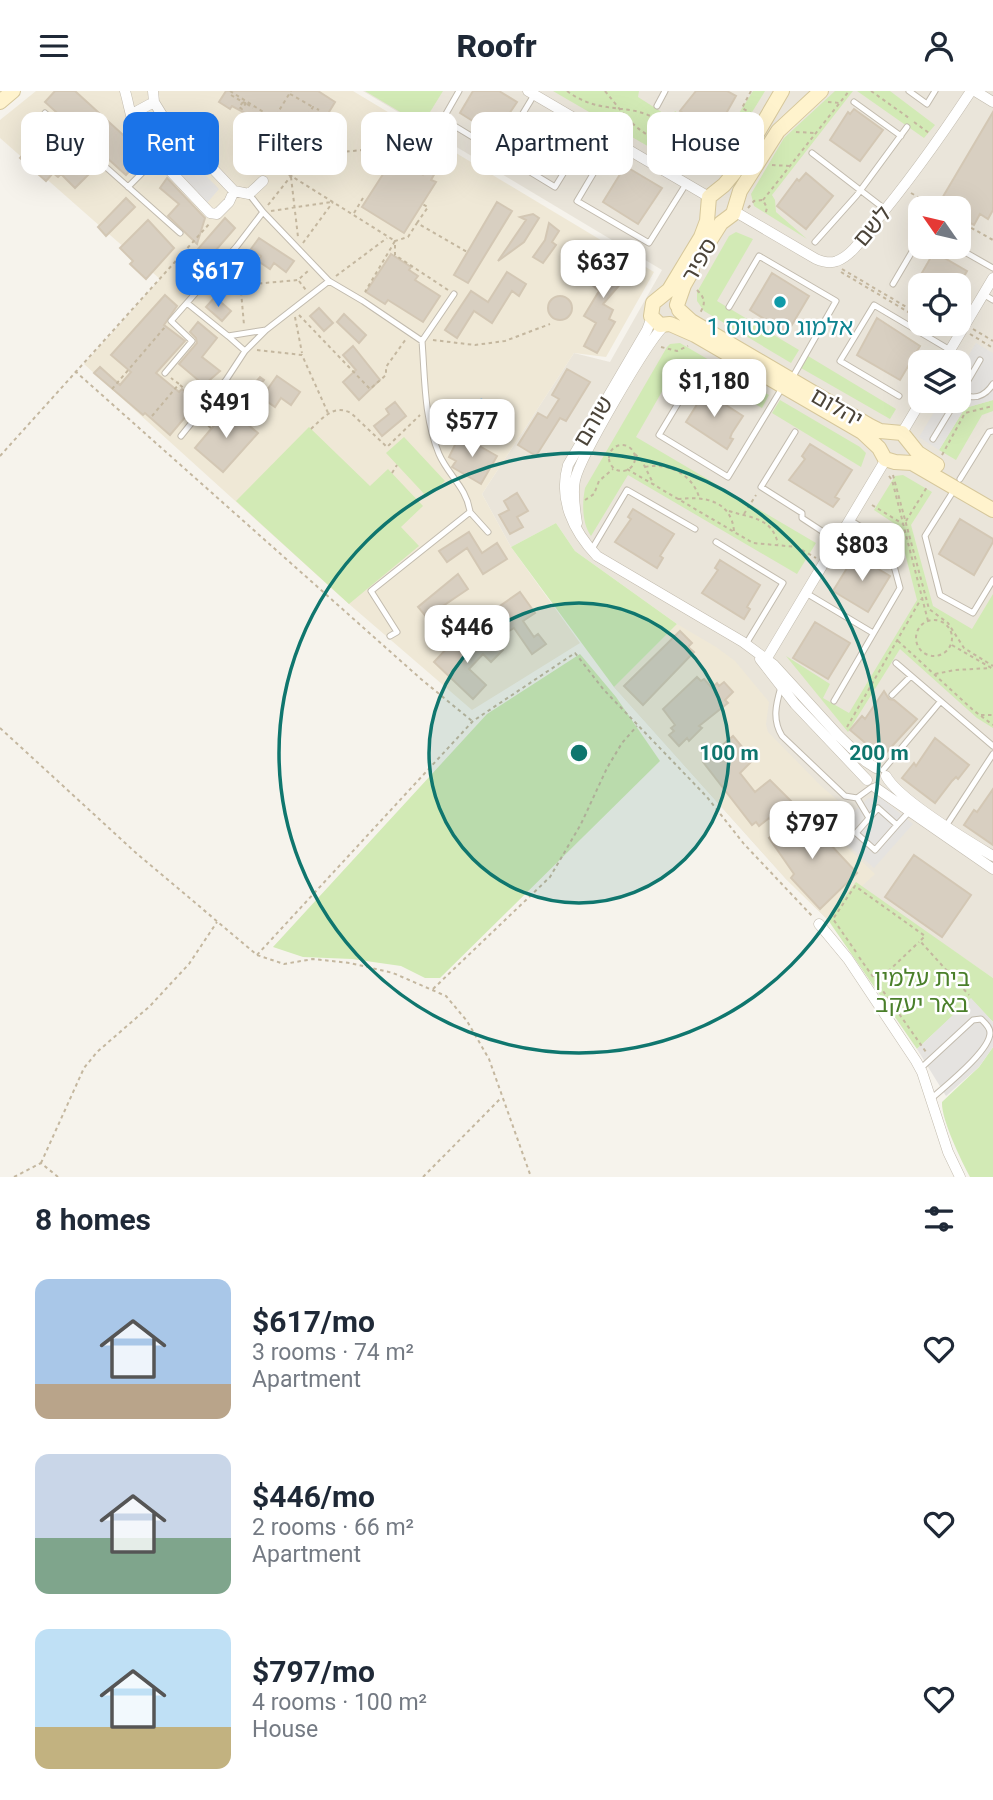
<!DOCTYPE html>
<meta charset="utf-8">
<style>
:root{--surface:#fff;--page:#f2f2f3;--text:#1f2937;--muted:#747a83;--accent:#1a73e8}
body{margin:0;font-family:Roboto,"Noto Sans Hebrew",sans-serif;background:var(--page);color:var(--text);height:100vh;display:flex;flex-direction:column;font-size:26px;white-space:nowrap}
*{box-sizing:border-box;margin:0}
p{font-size:23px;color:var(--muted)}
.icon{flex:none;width:38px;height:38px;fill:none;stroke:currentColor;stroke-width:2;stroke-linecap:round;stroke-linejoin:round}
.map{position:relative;height:1086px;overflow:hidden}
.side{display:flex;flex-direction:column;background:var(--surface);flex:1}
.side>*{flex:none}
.guide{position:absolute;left:21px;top:21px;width:952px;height:63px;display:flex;gap:14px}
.needle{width:46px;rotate:304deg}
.controls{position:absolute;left:908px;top:105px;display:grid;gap:14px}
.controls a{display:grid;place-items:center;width:63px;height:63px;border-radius:14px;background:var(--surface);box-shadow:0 7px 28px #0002;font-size:35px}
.price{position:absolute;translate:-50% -60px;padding:0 16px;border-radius:14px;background:#fff;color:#222;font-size:23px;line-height:46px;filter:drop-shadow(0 2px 4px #0008)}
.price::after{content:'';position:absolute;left:50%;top:42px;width:21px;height:16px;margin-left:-10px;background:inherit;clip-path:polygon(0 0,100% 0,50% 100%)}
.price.selected{background:var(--accent);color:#fff}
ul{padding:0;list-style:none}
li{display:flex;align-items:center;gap:21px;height:175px;padding:0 35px}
li span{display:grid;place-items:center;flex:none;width:196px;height:140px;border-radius:14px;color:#555}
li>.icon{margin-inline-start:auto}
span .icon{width:84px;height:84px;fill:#fffc;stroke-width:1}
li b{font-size:30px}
h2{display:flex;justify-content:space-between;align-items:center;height:84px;padding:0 35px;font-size:30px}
.tag{padding:0 24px;border-radius:14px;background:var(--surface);box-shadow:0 7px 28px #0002;font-size:24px;line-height:63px}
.tag.selected{background:var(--accent);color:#fff}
header{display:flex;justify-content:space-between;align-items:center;height:91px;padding:0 35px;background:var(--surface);font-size:32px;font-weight:800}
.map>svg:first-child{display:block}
</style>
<header><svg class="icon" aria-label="menu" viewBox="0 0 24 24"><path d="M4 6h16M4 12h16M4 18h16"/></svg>Roofr<svg class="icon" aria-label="person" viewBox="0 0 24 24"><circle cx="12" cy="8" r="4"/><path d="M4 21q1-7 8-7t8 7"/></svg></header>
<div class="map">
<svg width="993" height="1086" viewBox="0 0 993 1086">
<rect width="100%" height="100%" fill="#f6f3ec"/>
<path fill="#eae5da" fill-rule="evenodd" d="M 363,0 L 993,0 L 993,887 L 861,796 L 828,829 L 786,788 L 614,596 L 677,533 L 575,460 L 556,432 L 511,456 L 482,403 L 574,262 L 610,271 L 662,179 ZM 920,117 L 959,117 L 959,156 L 920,156 ZM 920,194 L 959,194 L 959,233 L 920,233 ZM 920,271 L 959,271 L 959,310 L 920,310 Z"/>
<path fill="#efe8d6" d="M 36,0 L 353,0 L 654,181 L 606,266 L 574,262 L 482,403 L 511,456 L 580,552 L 472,619 L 349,513 L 84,273 L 160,188 L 0,47 L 0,29 Z
M 677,533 L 716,556 L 735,570 L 769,611 L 766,633 L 768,641 L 821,695 L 849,719 L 829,739 L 875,783 L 861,796 L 855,792 L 828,829 L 786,788 L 614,596 Z"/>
<path fill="#d2eab5" d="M 365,0 L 443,0 L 422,34 Z
M 553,0 L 639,0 L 638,6 L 671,27 L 675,20 L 722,49 L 753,0 L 765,0 L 722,70 L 717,77 L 705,84 L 687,78 Z
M 835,0 L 853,0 L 772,104 L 775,109 L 776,121 L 807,148 L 754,115 L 751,103 L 784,47 Z
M 857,0 L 890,0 L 935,34 L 924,47 Z
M 736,141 L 753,148 L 717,210 L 799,259 L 791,272 L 704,220 L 697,210 L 697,201 L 729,145 Z
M 680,252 L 769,304 L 762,317 L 680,269 L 636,346 L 816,452 L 797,483 L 628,384 L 591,445 C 582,432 582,413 585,397 L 667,256 L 670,253 Z
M 808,265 L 896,318 L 890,328 L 801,277 Z
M 780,309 L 860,356 L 866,362 L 861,376 L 772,322 Z
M 993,309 L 993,320 L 982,324 L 956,369 L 939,359 L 965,317 Z
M 309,336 L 370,395 L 388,378 L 423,415 L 401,436 L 419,455 L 349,513 L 236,410 Z
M 404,346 L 445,390 L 427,406 L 386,362 Z
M 903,384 L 932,401 L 911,434 L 933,515 L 972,538 L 993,503 L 993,637 L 977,627 L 900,558 L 848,641 L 786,565 L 830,593 L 823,607 L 849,622 L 917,509 L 898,435 L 874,419 L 895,385 Z
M 556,432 L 575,460 L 677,533 L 614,596 L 511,456 Z
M 580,563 L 616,606 L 660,670 L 440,887 L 425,887 L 401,875 L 352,868 L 303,866 L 273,856 L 487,623 Z
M 856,791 L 993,887 L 993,931 L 971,908 L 917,958 L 828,829 Z
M 993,956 L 993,1086 L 970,1086 C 961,1069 941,1028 942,1011 L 979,976 Z"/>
<path fill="#e5e3e0" d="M 151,29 L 219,98 L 207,112 L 139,42 Z
M 976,252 L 993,262 L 993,309 L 965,317 L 939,359 L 919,346 L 941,310 L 959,310 L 959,280 Z
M 868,707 L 881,707 L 913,733 L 874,777 L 833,741 Z
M 971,907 L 993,931 L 993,956 L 979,976 L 946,1005 L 917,958 Z"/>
<path fill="#a9d4f2" d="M 481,307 L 512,325 L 500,345 L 469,327 Z"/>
<path fill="#d8cfc1" stroke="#d3c7b4" stroke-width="2" d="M 55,0 L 75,0 L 144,63 L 126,84 L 45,11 Z
M 226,0 L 318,0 L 335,11 L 303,64 L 244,28 L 247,23 L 232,15 L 230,18 L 219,11 Z
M 473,0 L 499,0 L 517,11 L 495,44 L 460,22 Z
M 696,0 L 727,0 L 736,5 L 715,42 L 680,20 Z
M 854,18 L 883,39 L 860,70 L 830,49 L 848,21 L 850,23 Z
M 993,21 L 993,119 L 988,128 L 980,123 L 974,134 L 959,126 L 959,117 L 944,117 L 938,114 Z
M 538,23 L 574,45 L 553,78 L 517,56 Z
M 42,42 L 68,65 L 62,72 L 73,82 L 81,74 L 90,82 L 75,97 L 61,83 L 58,86 L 53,82 L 46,90 L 20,67 Z
M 394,66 L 423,84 L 428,77 L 435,82 L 431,89 L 436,91 L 404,142 L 362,116 Z
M 625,75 L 662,97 L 638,133 L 603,111 Z
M 806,82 L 833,105 L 806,138 L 777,115 L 797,88 L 799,90 Z
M 167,87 L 205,127 L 197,153 L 168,125 L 179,113 L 160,97 Z
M 126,107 L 135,116 L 106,145 L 98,136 Z
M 497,111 L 512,120 L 468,192 L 454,184 Z
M 533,123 L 539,127 L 524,151 L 498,170 L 526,129 L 520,126 Z
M 225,127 L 235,137 L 203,174 L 192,165 Z
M 148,129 L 174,157 L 146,188 L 130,173 L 133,170 L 120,157 Z
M 549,132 L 559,140 L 552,151 L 556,154 L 543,172 L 533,166 L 545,149 Z
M 259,147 L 294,170 L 286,181 L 274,172 L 270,178 L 258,170 L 261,165 L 251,158 Z
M 605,161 L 629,183 L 603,213 L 613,219 L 609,228 L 615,231 L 597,262 L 584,255 L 596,232 L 584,225 L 599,200 L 590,192 L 600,181 L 593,175 Z
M 934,161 L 967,180 L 959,194 L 915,194 Z
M 391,163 L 411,176 L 409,179 L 418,185 L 415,189 L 440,205 L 423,231 L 388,209 L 385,213 L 366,201 Z
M 507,181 L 526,193 L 519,205 L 512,200 L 492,232 L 474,220 L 457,247 L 445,239 L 471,200 L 488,211 Z
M 772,182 L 809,205 L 787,242 L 750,219 Z
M 165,204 L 177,215 L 164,234 L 185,250 L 156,282 L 179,301 L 182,298 L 198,311 L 170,344 L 145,322 L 143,324 L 94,282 L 100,276 L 120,294 L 131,281 L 111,264 Z
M548 217a12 12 0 1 1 24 0a12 12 0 1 1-24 0Z
M 215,206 L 231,220 L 222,230 L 206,216 Z
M 319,217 L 333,232 L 324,240 L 310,225 Z
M 344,223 L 366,244 L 359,252 L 337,231 Z
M 877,227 L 920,255 L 900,289 L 857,264 Z
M 198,231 L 217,247 L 202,266 L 220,280 L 204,294 L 179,273 L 197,252 L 196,247 L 190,241 Z
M 353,255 L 380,289 L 359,309 L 343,291 L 356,279 L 343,264 Z
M 567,278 L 590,291 L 566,330 L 560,327 L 536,365 L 518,354 L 538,322 L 547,327 L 559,308 L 552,304 Z
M 277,285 L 300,301 L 291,314 L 281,307 L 275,316 L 255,302 L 247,314 L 240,309 L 260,286 L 264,289 L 261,293 L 267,299 Z
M 701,298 L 743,325 L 732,342 L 730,347 L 733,348 L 727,358 L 686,331 L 696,315 L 698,309 L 695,307 Z
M 395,311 L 406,325 L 382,345 L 374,335 L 389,323 L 386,318 Z
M 228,318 L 258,342 L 223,381 L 195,357 Z
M 460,344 L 497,365 L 481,393 L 452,376 L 456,370 L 449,366 Z
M 810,353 L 852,379 L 835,406 L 839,408 L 833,416 L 789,389 L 805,368 L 802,365 Z
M 517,402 L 528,420 L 517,426 L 523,436 L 510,443 L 499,424 L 509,419 L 504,410 Z
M 633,418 L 674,443 L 660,465 L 663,467 L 657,477 L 615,451 L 631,428 L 628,426 Z
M 960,428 L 993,448 L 993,451 L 974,484 L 939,463 Z
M 469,441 L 482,462 L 497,452 L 507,468 L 483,483 L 467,457 L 447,471 L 439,460 Z
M 855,464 L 890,485 L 868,521 L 833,500 Z
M 720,469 L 760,494 L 747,516 L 750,518 L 744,528 L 702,502 L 718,479 L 715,477 Z
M 458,483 L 468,498 L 443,515 L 465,536 L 454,547 L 432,525 L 428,528 L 418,516 Z
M 520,501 L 535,522 L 523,530 L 534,546 L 538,543 L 546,553 L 532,563 L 514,537 L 509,540 L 494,519 Z
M 815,531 L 850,552 L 828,588 L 793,567 Z
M 680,540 L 692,552 L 688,556 L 694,561 L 643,614 L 624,595 Z
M 489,545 L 503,559 L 491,571 L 483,563 L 469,578 L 486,594 L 473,608 L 434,571 L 452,552 L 467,566 Z
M 697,586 L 701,590 L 704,588 L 712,597 L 717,592 L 719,595 L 724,591 L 733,601 L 725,609 L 728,612 L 699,635 L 702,637 L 689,650 L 687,647 L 679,655 L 669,644 L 674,640 L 671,637 L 675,634 L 663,618 Z
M 884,600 L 889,608 L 894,609 L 917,628 L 882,666 L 850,639 L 862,625 L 865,628 Z
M 733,645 L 753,669 L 740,682 L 755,701 L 770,689 L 791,710 L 771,729 L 769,727 L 759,735 L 756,731 L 752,734 L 703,671 Z
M 935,647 L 969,674 L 958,688 L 956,686 L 952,690 L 935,712 L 902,687 L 914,672 L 916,675 Z
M 993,698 L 993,754 L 964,734 L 974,719 L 977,721 Z
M 801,723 L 811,738 L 829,752 L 857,782 L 820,818 L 791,787 L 794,783 L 769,747 Z
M 914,764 L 971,804 L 942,846 L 885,806 Z"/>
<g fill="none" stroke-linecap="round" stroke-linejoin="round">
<defs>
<path id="lane" d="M 459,0 L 443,28 L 555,96 L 585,47
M 909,0 L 927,13 L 935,0
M 854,11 L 901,45
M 657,15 L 665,0
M 45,22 L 180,142
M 612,51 L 577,110 L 649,152 L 686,93
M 499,62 L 534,4
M 812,62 L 886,119
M 128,96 L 157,67
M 249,103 L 263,121 L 329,190 L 363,210 L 422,250 L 454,203
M 815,151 L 857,104 L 907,36
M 956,156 L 993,177
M 893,193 L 920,147
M 983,203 L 993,209
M 187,212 L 228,245 L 266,239 L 329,190
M 729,216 L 759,165 L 836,210 L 791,289
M 228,245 L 245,260
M 165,282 L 192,250 L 171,230 L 237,155 L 263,121
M 692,289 L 659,344 L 728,386 L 782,297
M 959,302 C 973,309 984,307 993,293
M 899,305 L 840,270 L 874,214 L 950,259
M 959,305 L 980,269
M 795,341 L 761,396 L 802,422 L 802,427 L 837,450
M 181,345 L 226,289 L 245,260 L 266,239
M 933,348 L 956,310
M 960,388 L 989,341 L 993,340
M 954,399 L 925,445 L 940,504 L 973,522 L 993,489
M 470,421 L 488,441
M 716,451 L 783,492 L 746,553
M 592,458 L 627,399 L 695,438
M 806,502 L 873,542
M 390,545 L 397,541 L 371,500 L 470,421 C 467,397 448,384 439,363 C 424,327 425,288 422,250
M 896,572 L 993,655
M 781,596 C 776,613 772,629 782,645 L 845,705 L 857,707 L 872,696
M 892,604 L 911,585
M 834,610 L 900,497 L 888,453 L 850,429
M 883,679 L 940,611
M 857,707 L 869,727
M 878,717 L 897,734 L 875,759 L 856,742 Z
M 897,734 L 909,721
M 946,735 L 993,663
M 920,978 L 973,929 L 981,928 C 985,932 990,936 990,942 C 990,960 944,996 931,1008"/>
<path id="street" d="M 125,0 C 130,17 131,33 140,48 L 210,122 L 217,123 L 229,111 L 234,100
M 153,0 L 154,11 L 162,24 L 234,100 L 249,103 L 263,90
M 528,0 L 709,106
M 975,0 L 993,11
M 132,23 L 154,11
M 734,120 L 816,168 C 823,171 830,173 837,170 C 852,164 862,148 871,136 C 907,93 940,47 971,0
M 652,226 L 647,239 L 568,374 C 558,408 573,440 597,465 L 743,551 L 774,574 L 838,644 L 865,670 L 876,677
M 943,271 L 993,187
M 902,342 L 921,310
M 577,432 C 575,418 572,403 575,389 C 580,366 648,249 665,234
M 760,568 L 795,613 L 867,689
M 764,572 L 886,368
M 886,685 C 899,709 968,750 993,765
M 876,697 L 993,778
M 819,833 L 848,868 L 916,970 L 922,981 L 948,1061 L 960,1086"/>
<path id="secondary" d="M 782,0 L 734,82 L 724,94 L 709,106 L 707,130 L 701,146 L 669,199 L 653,212 L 651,225 L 660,234 L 670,233 L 695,244 L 862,341 L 879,357 L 885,368 L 895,371 L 912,372 L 993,419
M 0,11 L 13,0
M 704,159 L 721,132 L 733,123 L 740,100 L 778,40 L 821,0
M 677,214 L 684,194 L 692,180
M 679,219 L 691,230 L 870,335 L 880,340 L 902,342 L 918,362 L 937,374"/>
</defs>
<use href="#lane" stroke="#c2bbae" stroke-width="7"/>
<use href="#street" stroke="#c2bbae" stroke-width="11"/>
<use href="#secondary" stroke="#d6c79b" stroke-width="16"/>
<path stroke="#c4b79f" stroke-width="2" stroke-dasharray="3.5 3.5" stroke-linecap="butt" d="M 230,0 L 273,27
M 567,0 C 610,32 644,0 680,52
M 605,0 C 629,29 642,52 684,53 C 703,53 715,52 731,62
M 751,0 L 742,17 L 754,24
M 871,0 L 909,27
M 290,3 L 313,16
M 231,4 L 243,11 L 239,16 L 242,18 L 246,12
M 828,11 L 840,12
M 247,13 L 253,17
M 276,26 L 294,38 L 295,41
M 914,31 L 929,42
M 796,41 L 815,42
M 303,46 L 297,42 L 313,16 L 319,19
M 253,61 L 395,150 L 365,201
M 772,74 L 790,75
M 243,78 L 291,0
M 682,78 L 690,53
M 689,82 L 693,76 L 706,69 L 723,75
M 291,86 L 298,146
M 911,102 L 937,117
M 763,109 L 849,0
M 268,114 L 291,85 L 327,71 L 341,61 L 386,57
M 748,117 L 754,110 L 763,109 L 767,117 L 765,124
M 271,120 L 331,111
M 354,122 L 363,107
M 959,130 L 993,149
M 417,132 L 428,116 L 422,113
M 303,152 L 333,111
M 244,159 L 259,169
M 238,166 L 244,234
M 842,178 L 920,224
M 841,181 L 920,228
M 336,185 L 387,147
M 299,190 L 306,199
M 210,197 L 298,189 L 309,179
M 448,199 L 395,164 L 395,150 L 408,146 L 417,132 L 467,161
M 697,199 C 705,207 706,212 700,222
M 299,224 L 370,298 L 386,284 L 386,276 L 406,248
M 295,226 L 302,262
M 929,233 L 946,243
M 936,233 L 951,241
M 973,238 L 993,250
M 970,243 L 993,257
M 433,249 L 475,254 L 505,250 L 550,233
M 661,256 L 677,260 L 688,255
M 257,259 L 302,264 L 328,322
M 75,280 L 421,588 L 472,630
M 180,294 L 199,311
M 112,298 L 165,236
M 152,325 L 179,293 L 171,287
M 203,330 L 212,338
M 311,338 C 323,327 333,313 351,322 L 387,356 L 420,324
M609 367a13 13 0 1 1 26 0a13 13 0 1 1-26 0Z
M 635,363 L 642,370 L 654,394
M 942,364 L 965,322 L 993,315
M 0,365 L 210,132
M 645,376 C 668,371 692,383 699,406
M 627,378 L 753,452 L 797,456 L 816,467
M 392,382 L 397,374
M 893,384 L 929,518 L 948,532 L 964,557 L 993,575
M 889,385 L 892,389 L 928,530
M 678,408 C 704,405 731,409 734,440
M 585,409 L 594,403 L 599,390 L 613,378
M 872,414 L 903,433
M 729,420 C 750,427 772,426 778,453
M 744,423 L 756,404
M 906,430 L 927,396
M916 547a18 18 0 1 1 36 0a18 18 0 1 1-36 0Z
M 898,550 L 973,619 L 993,634
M 952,554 L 993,578
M 935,583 L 955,579 L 991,577
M 981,624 L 993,624
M 847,636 L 921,508
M 0,637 L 135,761 L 257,864 L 284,873 L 313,868 L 350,872 L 393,882 L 446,905 L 467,930 L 489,968 L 531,1086
M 856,861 L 833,828 L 855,795 L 925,845 L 920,850 L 969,904
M 257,864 L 473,630 L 575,562 L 604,599 L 707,706 L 744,753 L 813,826
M 859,866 L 926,961
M 878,890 L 919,851
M 433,898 L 550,786 L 581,733 L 607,677 L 622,652 L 637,635
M 41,1072 L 84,977 L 97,961 L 150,915 L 189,873 L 217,831
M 14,1086 L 41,1072 L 58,1086
M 423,1086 L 501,1007"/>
<use href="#lane" stroke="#fff" stroke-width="5"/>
<use href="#street" stroke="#fff" stroke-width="10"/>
<use href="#secondary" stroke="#fff3cd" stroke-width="14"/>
<path stroke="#c4b79f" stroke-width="2" stroke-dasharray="3.5 3.5" stroke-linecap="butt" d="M 243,11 L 247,13"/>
</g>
<circle cx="579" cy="662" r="150" fill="#0f766e" fill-opacity=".12"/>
<g fill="none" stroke="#0f766e" stroke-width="3.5">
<circle cx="579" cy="662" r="150"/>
<circle cx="579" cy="662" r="300"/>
</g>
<circle fill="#0f9aa8" stroke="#fff" stroke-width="2.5" cx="780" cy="211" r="7"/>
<g text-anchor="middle" stroke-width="5" stroke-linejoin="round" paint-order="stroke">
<g font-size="23" fill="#4b4439" stroke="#fff">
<text transform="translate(872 135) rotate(-50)" y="8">לשם</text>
<text transform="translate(699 169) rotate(-60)" y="8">ספיר</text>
<text transform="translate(837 316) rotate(30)" y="8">יהלום</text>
<text transform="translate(593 330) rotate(-59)" y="8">שוהם</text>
</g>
<g font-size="23" fill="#0d838f" stroke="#fff">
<text x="780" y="244">אלמוג סטטוס 1</text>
</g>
<g font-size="23" fill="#4a7f2a" stroke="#fff">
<text x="922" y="895">בית עלמין<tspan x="922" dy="26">באר יעקב</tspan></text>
</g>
</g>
<circle cx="579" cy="662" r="10" fill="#0f766e" stroke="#fff" stroke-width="3.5"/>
<g font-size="21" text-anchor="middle" font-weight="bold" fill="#0f766e" stroke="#fff" stroke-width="5" stroke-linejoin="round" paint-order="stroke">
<text x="729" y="669">100 m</text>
<text x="879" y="669">200 m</text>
</g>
</svg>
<div class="controls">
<a><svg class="needle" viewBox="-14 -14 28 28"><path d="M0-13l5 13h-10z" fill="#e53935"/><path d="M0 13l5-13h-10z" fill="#747a83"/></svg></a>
<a><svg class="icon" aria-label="locate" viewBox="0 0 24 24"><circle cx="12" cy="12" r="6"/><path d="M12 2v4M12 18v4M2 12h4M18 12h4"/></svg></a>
<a><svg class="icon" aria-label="layers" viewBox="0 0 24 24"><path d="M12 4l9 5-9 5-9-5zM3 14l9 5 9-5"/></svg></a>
</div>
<b class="price" style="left:603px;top:209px">$637</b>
<b class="price selected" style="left:218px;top:218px">$617</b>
<b class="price" style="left:714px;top:328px">$1,180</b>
<b class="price" style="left:226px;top:349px">$491</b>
<b class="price" style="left:472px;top:368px">$577</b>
<b class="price" style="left:862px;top:492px">$803</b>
<b class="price" style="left:467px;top:574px">$446</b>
<b class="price" style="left:812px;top:770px">$797</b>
<div class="guide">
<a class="tag">Buy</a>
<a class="tag selected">Rent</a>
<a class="tag">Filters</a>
<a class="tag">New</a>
<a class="tag">Apartment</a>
<a class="tag">House</a>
</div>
</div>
<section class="side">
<h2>8 homes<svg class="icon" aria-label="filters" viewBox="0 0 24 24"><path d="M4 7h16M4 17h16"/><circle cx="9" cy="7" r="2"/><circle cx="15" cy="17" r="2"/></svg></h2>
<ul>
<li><span style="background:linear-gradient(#a9c7e8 75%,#b9a48a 0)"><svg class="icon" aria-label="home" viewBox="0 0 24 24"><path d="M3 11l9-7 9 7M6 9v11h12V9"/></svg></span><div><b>$617/mo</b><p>3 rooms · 74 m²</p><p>Apartment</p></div><svg class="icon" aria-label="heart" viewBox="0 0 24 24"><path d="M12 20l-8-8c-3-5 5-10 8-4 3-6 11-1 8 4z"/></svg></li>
<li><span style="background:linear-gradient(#c9d6e8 60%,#7fa58c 0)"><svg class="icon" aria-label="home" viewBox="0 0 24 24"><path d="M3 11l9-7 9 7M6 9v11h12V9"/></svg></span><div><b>$446/mo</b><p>2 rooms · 66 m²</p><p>Apartment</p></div><svg class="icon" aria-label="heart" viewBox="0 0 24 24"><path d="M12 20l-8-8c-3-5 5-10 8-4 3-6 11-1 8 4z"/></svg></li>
<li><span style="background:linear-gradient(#bfe0f5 70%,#c2b280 0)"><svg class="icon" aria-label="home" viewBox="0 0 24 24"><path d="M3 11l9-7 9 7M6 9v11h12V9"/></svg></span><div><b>$797/mo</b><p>4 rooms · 100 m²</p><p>House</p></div><svg class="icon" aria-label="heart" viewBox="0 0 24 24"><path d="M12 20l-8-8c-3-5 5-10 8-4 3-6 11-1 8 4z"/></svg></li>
</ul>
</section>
